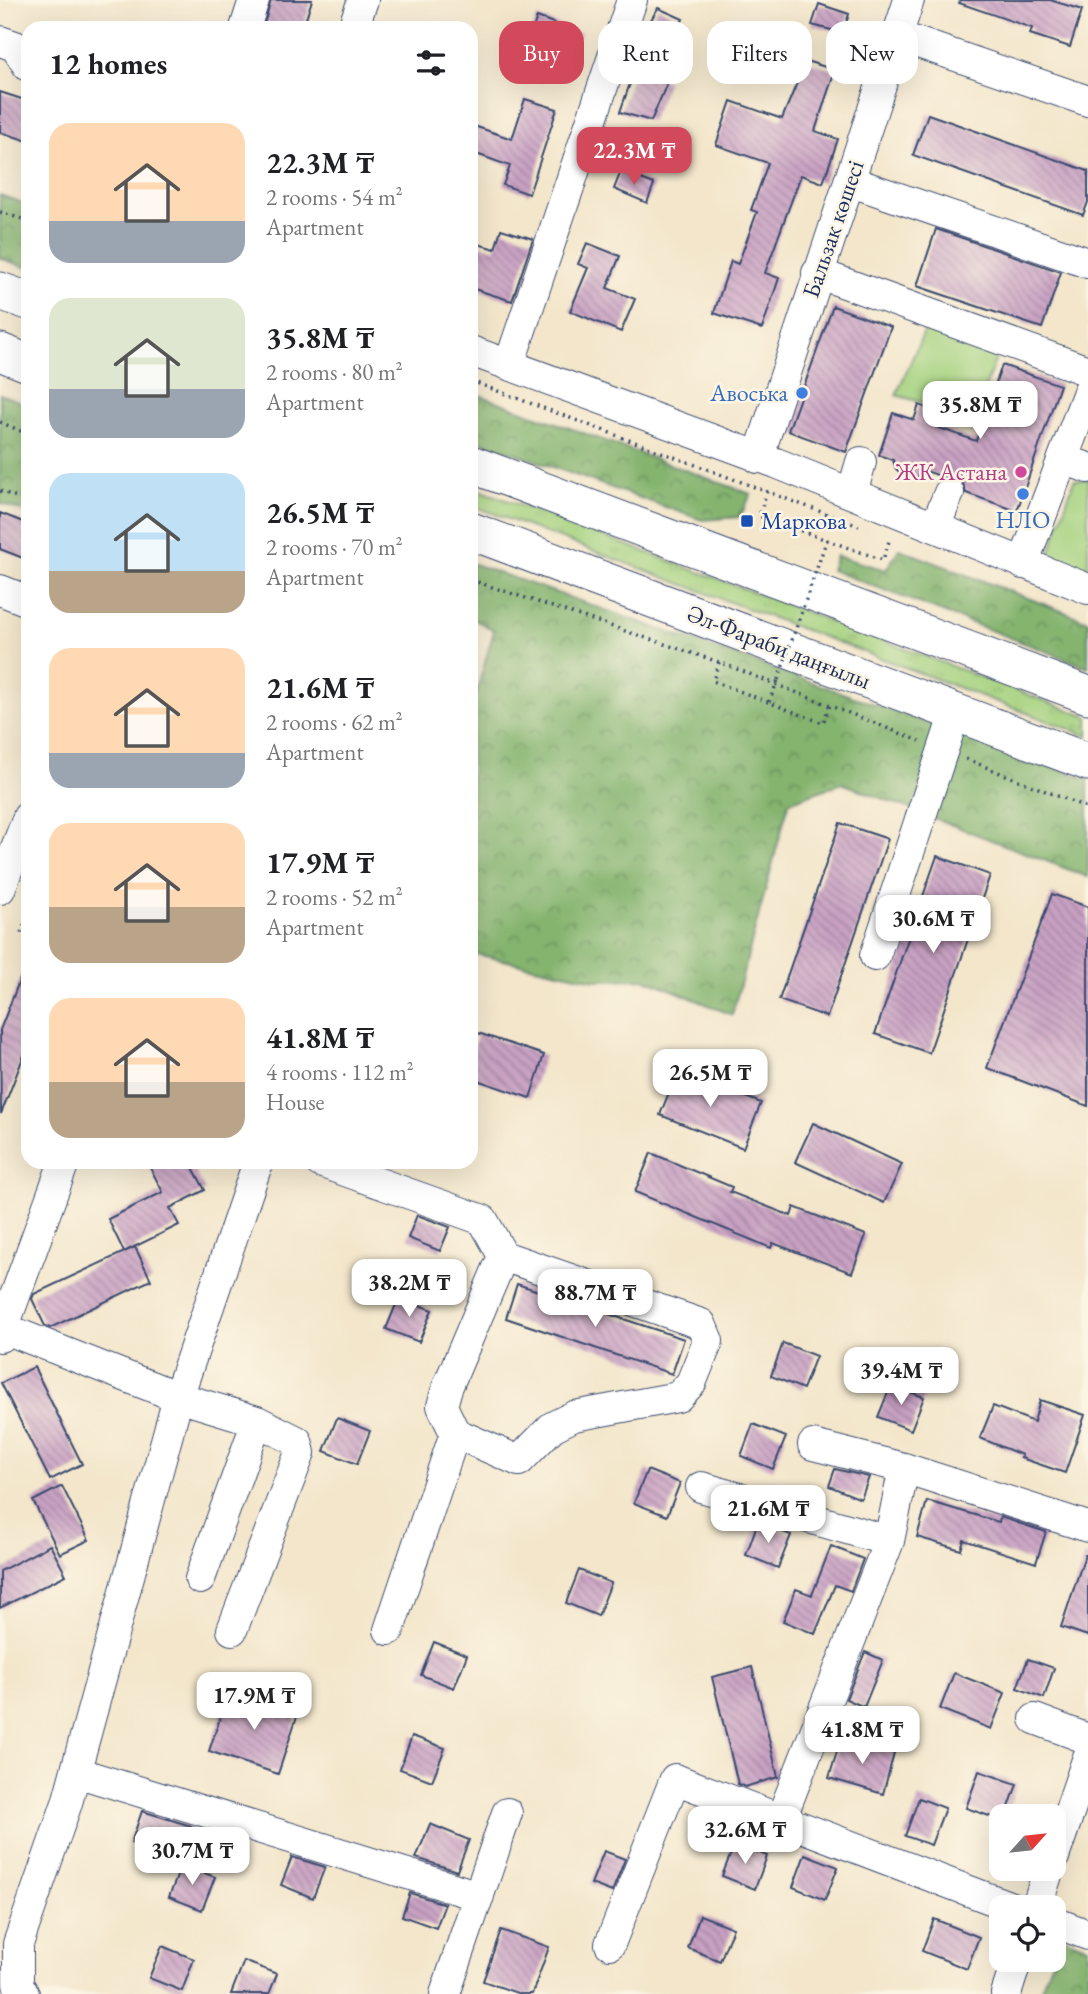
<!DOCTYPE html>
<meta charset="utf-8">
<style>
:root{--surface:#fff;--page:#f6f6f6;--text:#202124;--muted:#757577;--accent:#d1495b}
body{margin:0;font-family:"EB Garamond",serif;background:var(--page);color:var(--text);height:100vh;display:flex;flex-direction:column;font-size:26px;white-space:nowrap}
*{box-sizing:border-box;margin:0}
p{font-size:23px;color:var(--muted)}
.icon{flex:none;width:38px;height:38px;fill:none;stroke:currentColor;stroke-width:2;stroke-linecap:round;stroke-linejoin:round}
.map{position:relative;flex:1;overflow:hidden}
.side{position:absolute;left:21px;top:21px;width:457px;height:1148px;display:flex;flex-direction:column;background:var(--surface);border-radius:21px;box-shadow:0 7px 28px #0002}
.side>*{flex:none}
.banner{position:absolute;left:499px;top:21px;width:483px;height:63px;display:flex;gap:14px}
.needle{width:46px;rotate:63deg}
.tools{position:absolute;left:989px;top:1804px;display:grid;gap:14px}
.tools a{display:grid;place-items:center;width:77px;height:77px;border-radius:14px;background:var(--surface);box-shadow:0 7px 28px #0002;font-size:35px}
.price{position:absolute;translate:-50% -60px;padding:0 16px;border-radius:14px;background:#fff;color:#222;font-size:23px;line-height:46px;filter:drop-shadow(0 2px 4px #0008)}
.price::after{content:'';position:absolute;left:50%;top:42px;width:21px;height:16px;margin-left:-10px;background:inherit;clip-path:polygon(0 0,100% 0,50% 100%)}
.price.current{background:var(--accent);color:#fff}
ul{padding:0;list-style:none}
li{display:flex;align-items:center;gap:21px;height:175px;padding:0 28px}
li span{display:grid;place-items:center;flex:none;width:196px;height:140px;border-radius:21px;color:#555}
li>.icon{margin-inline-start:auto}
span .icon{width:84px;height:84px;fill:#fffc;stroke-width:1}
li b{font-size:30px}
h2{display:flex;justify-content:space-between;align-items:center;height:84px;padding:0 28px;font-size:30px}
.tag{padding:0 24px;border-radius:21px;background:var(--surface);box-shadow:0 7px 28px #0002;font-size:24px;line-height:63px}
.tag.current{background:var(--accent);color:#fff}
.map>svg:first-child{display:block}
</style>
<div class="map">
<svg width="1088" height="1994" viewBox="0 0 1088 1994">
<defs>
<pattern id="grass-tufts" width="24" height="20" patternUnits="userSpaceOnUse" patternTransform="scale(1.75)"><rect width="24" height="20" fill="#a5d27f"/><path d="M3 7l-1-3M5 7V3M7 7l1-3M15 17l-1-3M17 17v-4M19 17l1-3" fill="none" stroke="#8db570"/></pattern>
<pattern id="forest-crowns" width="20" height="18" patternUnits="userSpaceOnUse" patternTransform="scale(1.75)"><rect width="20" height="18" fill="#84b46e"/><path d="M2 6a3 3 0 1 1 6 0M12 15a3 3 0 1 1 6 0" fill="none" stroke="#6b935e"/></pattern>
<pattern id="building-back-hatch" width="6" height="6" patternUnits="userSpaceOnUse" patternTransform="scale(1.75)"><rect width="6" height="6" fill="#c9a1c3"/><path d="M-1 5l2 2M0 0l6 6M5-1l2 2" fill="none" stroke="#a284a2"/></pattern>
</defs>
<rect width="100%" height="100%" fill="#fcf5e5"/>
<filter id="ink" filterUnits="userSpaceOnUse"><feTurbulence type="fractalNoise" baseFrequency=".0143" numOctaves="2"/><feDisplacementMap in="SourceGraphic" scale="14" xChannelSelector="R" yChannelSelector="G"/><feConvolveMatrix kernelMatrix="1 2 1 2 8 2 1 2 1" color-interpolation-filters="sRGB"/></filter>
<filter id="wash" filterUnits="userSpaceOnUse"><feTurbulence type="fractalNoise" baseFrequency=".00686" numOctaves="4" result="noise"/><feDisplacementMap in="SourceGraphic" scale="28" xChannelSelector="R" yChannelSelector="G"/><feGaussianBlur stdDeviation="1.57" result="paint"/><feColorMatrix in="noise" values="0 0 0 0 0 0 0 0 0 0 0 0 0 0 0 0 0 1.4 0 .05"/><feComposite in="paint" operator="in"/></filter>
<g filter="url(#wash)">
<rect width="100%" height="100%" fill="#f3e6cb"/>
<path fill="url(#grass-tufts)" stroke="#60806e" stroke-width="2" d="M 471,487 L 1088,717 L 1088,736 L 471,505 Z"/>
<path fill="url(#forest-crowns)" stroke="#507266" stroke-width="2" d="M 0,195 L 28,205 L 28,268 L 0,258 Z
M 471,392 L 751,494 L 740,517 L 702,520 L 471,438 Z
M 0,394 L 28,405 L 28,513 L 0,503 Z
M 899,549 L 1088,621 L 1088,667 L 831,570 L 836,556 L 886,570 Z
M 471,563 L 1088,779 L 1088,877 L 842,783 L 789,802 L 732,1015 L 646,979 L 595,980 L 471,953 L 471,712 L 494,630 L 471,618 Z
M 1061,1936 L 1088,1947 L 1088,1994 L 1039,1994 Z"/>
<path fill="#a5d27f" stroke="#60806e" stroke-width="2" d="M 928,323 L 999,350 L 974,417 L 896,395 Z
M 1088,479 L 1088,580 L 1046,565 L 1074,480 Z"/>
<g id="blocks">
<path fill="url(#building-back-hatch)" d="M 271,0 L 312,0 L 303,28 L 263,28 Z
M 960,0 L 1050,0 L 1082,10 L 1070,47 L 1030,34 L 1032,28 L 959,3 Z
M 819,4 L 849,14 L 843,33 L 812,25 Z
M 658,8 L 683,19 L 675,36 L 648,25 Z
M 537,17 L 581,33 L 571,61 L 527,45 Z
M 640,55 L 663,63 L 657,78 L 668,81 L 651,121 L 620,112 Z
M 806,61 L 835,70 L 815,131 L 838,139 L 823,183 L 801,175 L 765,273 L 779,278 L 762,329 L 714,313 L 731,261 L 738,264 L 757,212 L 751,210 L 768,163 L 716,145 L 731,101 L 782,119 Z
M 0,92 L 28,101 L 28,141 L 0,132 Z
M 525,99 L 557,109 L 529,194 L 503,185 L 510,166 L 471,152 L 471,125 L 512,139 Z
M 928,114 L 1088,171 L 1088,202 L 1083,215 L 913,155 Z
M 621,171 L 654,184 L 647,203 L 614,189 Z
M 501,229 L 533,239 L 512,301 L 471,288 L 471,242 L 495,249 Z
M 936,229 L 1061,272 L 1042,328 L 917,286 Z
M 587,243 L 620,256 L 607,288 L 635,299 L 621,332 L 570,311 L 588,268 L 578,264 Z
M 833,306 L 891,327 L 846,452 L 788,431 Z
M 1002,365 L 1060,385 L 1017,511 L 966,493 L 963,483 L 955,477 L 943,477 L 926,471 L 917,477 L 905,477 L 896,469 L 893,460 L 879,455 L 893,413 L 914,420 L 919,405 L 941,413 L 936,427 L 976,441 Z
M 0,513 L 28,524 L 28,560 L 0,549 Z
M 840,823 L 888,839 L 827,1017 L 779,1000 Z
M 937,856 L 990,875 L 929,1053 L 875,1034 Z
M 1052,894 L 1088,907 L 1088,1106 L 987,1068 Z
M 27,961 L 28,1045 L 1,1114 L 0,1030 Z
M 478,1033 L 544,1055 L 530,1098 L 471,1078 L 471,1055 Z
M 678,1070 L 761,1103 L 743,1148 L 660,1115 Z
M 813,1123 L 902,1164 L 884,1203 L 795,1162 Z
M 651,1153 L 732,1187 L 730,1192 L 791,1216 L 794,1207 L 866,1235 L 852,1273 L 773,1243 L 771,1248 L 635,1192 Z
M 147,1162 L 190,1162 L 205,1190 L 170,1208 L 179,1225 L 124,1252 L 108,1219 L 163,1192 Z
M 417,1215 L 450,1227 L 440,1251 L 408,1238 Z
M 135,1247 L 151,1280 L 50,1328 L 45,1326 L 32,1299 L 34,1294 Z
M 517,1284 L 684,1339 L 672,1374 L 506,1318 Z
M 399,1297 L 432,1310 L 419,1342 L 386,1329 Z
M 783,1343 L 816,1356 L 803,1389 L 771,1376 Z
M 34,1367 L 82,1464 L 50,1480 L 1,1383 Z
M 891,1385 L 924,1397 L 911,1430 L 878,1417 Z
M 1040,1400 L 1085,1415 L 1065,1473 L 1021,1458 L 1022,1455 L 980,1438 L 993,1406 L 1034,1422 Z
M 337,1418 L 370,1431 L 357,1464 L 324,1451 Z
M 753,1424 L 786,1437 L 773,1469 L 741,1456 Z
M 835,1469 L 869,1477 L 861,1499 L 829,1486 Z
M 647,1470 L 680,1483 L 667,1516 L 634,1503 Z
M 62,1486 L 89,1540 L 60,1554 L 33,1501 Z
M 927,1501 L 999,1522 L 1000,1517 L 1046,1532 L 1036,1563 L 964,1540 L 961,1550 L 917,1537 Z
M 758,1522 L 791,1535 L 778,1568 L 746,1555 Z
M 50,1545 L 66,1575 L 0,1608 L 0,1571 Z
M 831,1546 L 863,1559 L 851,1591 L 835,1585 L 815,1634 L 783,1621 L 796,1589 L 812,1595 Z
M 1085,1555 L 1088,1555 L 1088,1636 L 1061,1627 Z
M 579,1570 L 611,1583 L 598,1616 L 566,1603 Z
M 434,1642 L 467,1655 L 454,1688 L 421,1675 Z
M 865,1652 L 883,1660 L 864,1707 L 846,1699 Z
M 1028,1659 L 1054,1668 L 1044,1698 L 1017,1688 Z
M 752,1667 L 778,1777 L 745,1787 L 738,1784 L 712,1677 Z
M 954,1673 L 1005,1693 L 991,1729 L 940,1709 Z
M 229,1691 L 298,1713 L 278,1774 L 209,1751 Z
M 412,1736 L 445,1748 L 432,1781 L 400,1769 Z
M 841,1738 L 894,1753 L 883,1794 L 829,1778 Z
M 979,1771 L 1017,1784 L 1006,1816 L 1001,1816 L 1001,1820 L 966,1808 Z
M 919,1798 L 945,1808 L 931,1845 L 905,1836 Z
M 142,1811 L 191,1826 L 180,1859 L 131,1843 Z
M 430,1824 L 469,1840 L 457,1871 L 416,1858 Z
M 735,1843 L 767,1856 L 755,1889 L 722,1876 Z
M 604,1851 L 625,1859 L 612,1892 L 591,1884 Z
M 805,1854 L 838,1867 L 825,1900 L 793,1887 Z
M 292,1857 L 325,1867 L 313,1898 L 281,1885 Z
M 182,1864 L 215,1877 L 202,1910 L 169,1897 Z
M 410,1893 L 445,1904 L 436,1928 L 402,1916 Z
M 700,1915 L 733,1928 L 720,1961 L 688,1948 Z
M 934,1919 L 979,1937 L 967,1969 L 922,1951 Z
M 501,1930 L 549,1947 L 532,1994 L 520,1994 L 483,1981 Z
M 162,1946 L 194,1959 L 182,1991 L 149,1978 Z
M 244,1961 L 277,1974 L 269,1994 L 231,1994 Z"/>
</g>
</g>
<g filter="url(#ink)">
<use href="#blocks" fill-opacity="0" stroke="#3b4a6e" stroke-width="2"/>
<g fill="none" stroke-linecap="round" stroke-linejoin="round">
<defs>
<path id="minor" d="M 245,28 L 254,0
M 353,28 L 363,0
M 898,36 L 1088,101
M 0,41 L 15,46 L 28,66
M 849,181 L 1088,263
M 817,273 L 1088,371
M 471,351 L 776,463 L 1088,589
M 509,365 L 632,0
M 758,458 L 909,0
M 1063,459 L 1088,468
M 852,493 L 861,462
M 935,527 L 949,493
M 1023,564 L 1088,392
M 0,590 L 28,601
M 0,889 L 28,817
M 875,956 L 955,713
M 320,1162 L 483,1220 L 503,1256 L 701,1324 L 708,1341 L 691,1383 L 678,1397 L 574,1416 L 552,1427 L 519,1461 L 455,1433
M 3,1328 L 178,1397 L 257,1421 L 200,1579
M 0,1337 L 64,1162
M 813,1445 L 904,1468 L 1088,1527
M 701,1487 L 889,1541
M 232,1630 L 300,1453 L 297,1441 L 257,1421
M 389,1630 L 455,1433 L 442,1406 L 447,1388 L 503,1256
M 1035,1719 L 1088,1739
M 76,1772 L 479,1896
M 781,1819 L 889,1541 L 904,1468
M 1054,1857 L 1088,1757
M 1036,1908 L 1049,1869
M 1054,1922 L 1088,1935
M 610,1944 L 675,1779 L 1014,1908
M 24,1994 L 18,1984 L 18,1944 L 67,1803 L 178,1397 L 258,1162
M 445,1994 L 507,1813
M 1006,1994 L 1017,1960"/>
<path id="major" d="M 0,291 L 28,301
M 0,352 L 28,363
M 471,464 L 1088,695
M 471,531 L 1088,762"/>
</defs>
<use href="#minor" stroke="#3b4a6e" stroke-width="32"/>
<use href="#major" stroke="#3b4a6e" stroke-width="39"/>
<path stroke="#3b4a6e" stroke-width="3.5" stroke-dasharray="2 5" stroke-linecap="butt" d="M 0,212 L 28,221
M 471,381 L 859,526
M 0,422 L 28,434
M 0,491 L 28,501
M 767,491 L 759,516 L 883,560 L 890,538
M 471,580 L 719,662 L 920,741
M 719,662 L 713,681 L 823,723 L 830,705
M 769,702 L 778,680
M 966,759 L 1088,808
M 21,933 L 28,914"/>
<use href="#minor" stroke="#fff" stroke-width="30"/>
<use href="#major" stroke="#fff" stroke-width="37"/>
<path stroke="#3b4a6e" stroke-width="3.5" stroke-dasharray="2 5" stroke-linecap="butt" d="M 778,680 L 827,539"/>
</g>
</g>
<g fill="#3f7fe0" stroke="#fcf5e5" stroke-width="2.5">
<circle cx="802" cy="393" r="7"/>
<circle cx="1023" cy="494" r="7"/>
</g>
<circle fill="#d1479c" stroke="#fcf5e5" stroke-width="2.5" cx="1021" cy="472" r="7"/>
<rect fill="#1a4fb4" stroke="#fcf5e5" stroke-width="2.5" x="740" y="514" width="14" height="14" rx="3.5"/>
<g text-anchor="middle" stroke-width="5" stroke-linejoin="round" paint-order="stroke">
<g font-size="24" fill="#1b2f5e" stroke="#fcf5e5">
<text transform="translate(833 229) rotate(-71)" y="8">Бальзак көшесі</text>
<text transform="translate(779 647) rotate(21)" y="8">Әл-Фараби даңғылы</text>
</g>
<g font-size="24" fill="#366cbe" stroke="#fcf5e5" text-anchor="end">
<text x="788" y="401">Авоська</text>
<text x="1023" y="528" text-anchor="middle">НЛО</text>
</g>
<g font-size="24" fill="#b23c85" stroke="#fcf5e5" text-anchor="end">
<text x="1007" y="480">ЖК Астана</text>
</g>
<g font-size="24" fill="#164399" stroke="#fcf5e5" text-anchor="start">
<text x="761" y="529">Маркова</text>
</g>
</g>
</svg>
<div class="tools">
<a><svg class="needle" viewBox="-14 -14 28 28"><path d="M0-13l5 13h-10z" fill="#e53935"/><path d="M0 13l5-13h-10z" fill="#757577"/></svg></a>
<a><svg class="icon" aria-label="locate" viewBox="0 0 24 24"><circle cx="12" cy="12" r="6"/><path d="M12 2v4M12 18v4M2 12h4M18 12h4"/></svg></a>
</div>
<b class="price current" style="left:634px;top:187px">22.3M ₸</b>
<b class="price" style="left:980px;top:441px">35.8M ₸</b>
<b class="price" style="left:933px;top:955px">30.6M ₸</b>
<b class="price" style="left:710px;top:1109px">26.5M ₸</b>
<b class="price" style="left:409px;top:1319px">38.2M ₸</b>
<b class="price" style="left:595px;top:1329px">88.7M ₸</b>
<b class="price" style="left:901px;top:1407px">39.4M ₸</b>
<b class="price" style="left:768px;top:1545px">21.6M ₸</b>
<b class="price" style="left:254px;top:1732px">17.9M ₸</b>
<b class="price" style="left:862px;top:1766px">41.8M ₸</b>
<b class="price" style="left:745px;top:1866px">32.6M ₸</b>
<b class="price" style="left:192px;top:1887px">30.7M ₸</b>
<div class="banner">
<a class="tag current">Buy</a>
<a class="tag">Rent</a>
<a class="tag">Filters</a>
<a class="tag">New</a>
</div>
<section class="side">
<h2>12 homes<svg class="icon" aria-label="filters" viewBox="0 0 24 24"><path d="M4 7h16M4 17h16"/><circle cx="9" cy="7" r="2"/><circle cx="15" cy="17" r="2"/></svg></h2>
<ul>
<li><span style="background:linear-gradient(#ffd9b3 70%,#9aa5b1 0)"><svg class="icon" aria-label="home" viewBox="0 0 24 24"><path d="M3 11l9-7 9 7M6 9v11h12V9"/></svg></span><div><b>22.3M ₸</b><p>2 rooms · 54 m²</p><p>Apartment</p></div></li>
<li><span style="background:linear-gradient(#dfe7d0 65%,#9aa5b1 0)"><svg class="icon" aria-label="home" viewBox="0 0 24 24"><path d="M3 11l9-7 9 7M6 9v11h12V9"/></svg></span><div><b>35.8M ₸</b><p>2 rooms · 80 m²</p><p>Apartment</p></div></li>
<li><span style="background:linear-gradient(#bfe0f5 70%,#b9a48a 0)"><svg class="icon" aria-label="home" viewBox="0 0 24 24"><path d="M3 11l9-7 9 7M6 9v11h12V9"/></svg></span><div><b>26.5M ₸</b><p>2 rooms · 70 m²</p><p>Apartment</p></div></li>
<li><span style="background:linear-gradient(#ffd9b3 75%,#9aa5b1 0)"><svg class="icon" aria-label="home" viewBox="0 0 24 24"><path d="M3 11l9-7 9 7M6 9v11h12V9"/></svg></span><div><b>21.6M ₸</b><p>2 rooms · 62 m²</p><p>Apartment</p></div></li>
<li><span style="background:linear-gradient(#ffd9b3 60%,#b9a48a 0)"><svg class="icon" aria-label="home" viewBox="0 0 24 24"><path d="M3 11l9-7 9 7M6 9v11h12V9"/></svg></span><div><b>17.9M ₸</b><p>2 rooms · 52 m²</p><p>Apartment</p></div></li>
<li><span style="background:linear-gradient(#ffd9b3 60%,#b9a48a 0)"><svg class="icon" aria-label="home" viewBox="0 0 24 24"><path d="M3 11l9-7 9 7M6 9v11h12V9"/></svg></span><div><b>41.8M ₸</b><p>4 rooms · 112 m²</p><p>House</p></div></li>
</ul>
</section>
</div>
